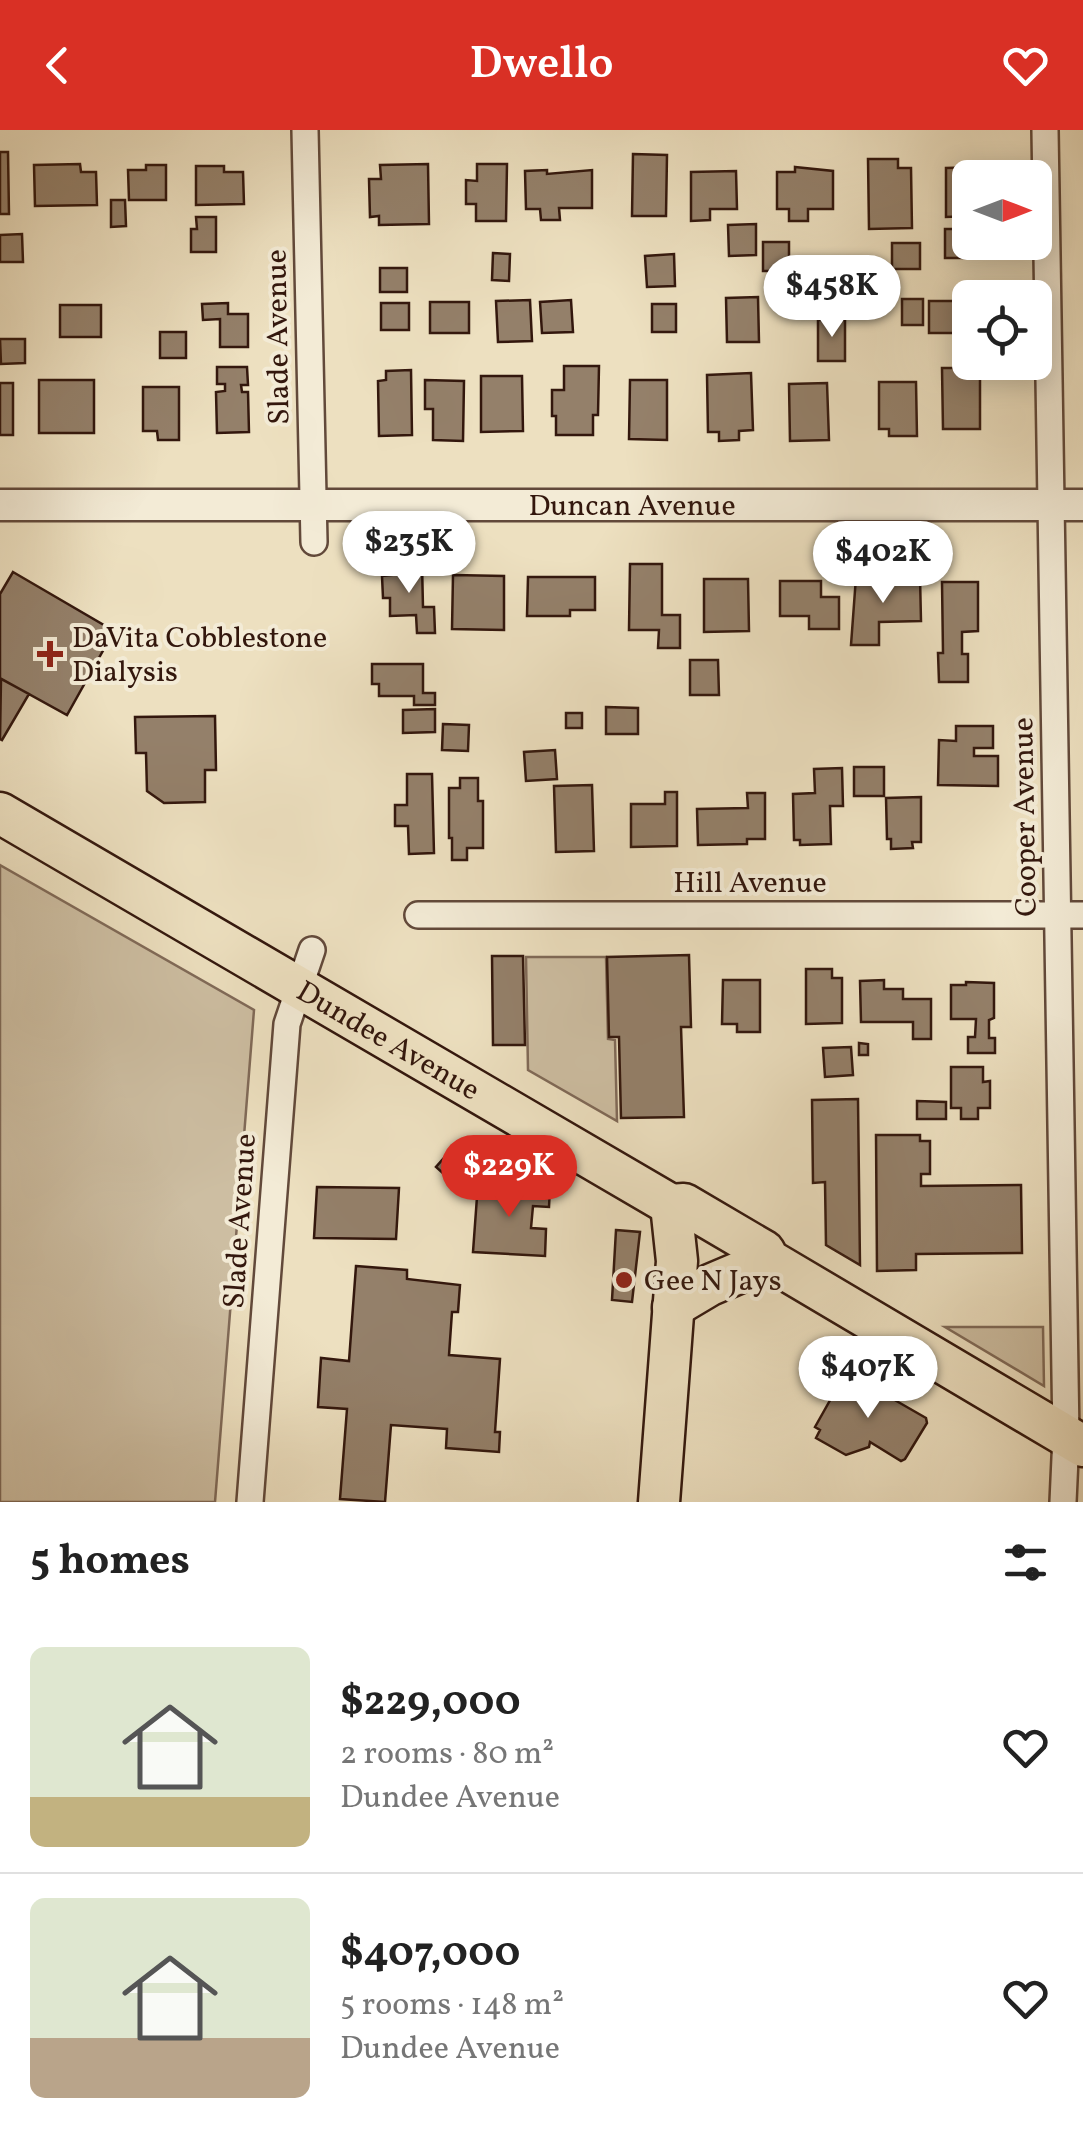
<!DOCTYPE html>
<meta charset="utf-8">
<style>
:root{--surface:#fff;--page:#f6f6f6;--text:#222;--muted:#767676;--line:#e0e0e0;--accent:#d93025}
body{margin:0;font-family:Vollkorn,serif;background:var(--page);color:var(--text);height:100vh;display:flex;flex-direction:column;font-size:38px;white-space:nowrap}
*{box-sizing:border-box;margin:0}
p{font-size:32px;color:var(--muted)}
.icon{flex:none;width:55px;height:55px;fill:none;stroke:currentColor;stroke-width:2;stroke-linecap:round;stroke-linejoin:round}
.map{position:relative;height:1372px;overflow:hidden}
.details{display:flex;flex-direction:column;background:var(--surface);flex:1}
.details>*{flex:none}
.needle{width:65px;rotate:90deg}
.fabs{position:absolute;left:952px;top:30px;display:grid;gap:20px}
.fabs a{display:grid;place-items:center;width:100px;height:100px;border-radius:15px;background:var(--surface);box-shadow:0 5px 25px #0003;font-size:50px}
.price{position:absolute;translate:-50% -85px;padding:0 22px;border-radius:35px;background:#fff;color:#222;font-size:32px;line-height:65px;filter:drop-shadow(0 2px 5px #0008)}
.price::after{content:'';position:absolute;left:50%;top:60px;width:30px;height:22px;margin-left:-15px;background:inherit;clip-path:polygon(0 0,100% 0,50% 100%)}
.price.on{background:var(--accent);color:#fff}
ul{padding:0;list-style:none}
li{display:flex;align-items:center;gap:30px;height:250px;padding:0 30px}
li+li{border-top:2px solid var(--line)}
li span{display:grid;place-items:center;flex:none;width:280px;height:200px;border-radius:15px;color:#555}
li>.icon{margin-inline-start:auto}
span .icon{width:120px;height:120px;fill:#fffc;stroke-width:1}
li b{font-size:42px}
h2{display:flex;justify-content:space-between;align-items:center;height:120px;padding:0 30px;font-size:42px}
header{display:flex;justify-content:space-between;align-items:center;height:130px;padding:0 30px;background:var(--accent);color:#fff;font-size:45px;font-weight:600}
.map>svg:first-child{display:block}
</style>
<header><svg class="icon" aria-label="back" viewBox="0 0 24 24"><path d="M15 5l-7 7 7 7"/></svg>Dwello<svg class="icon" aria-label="heart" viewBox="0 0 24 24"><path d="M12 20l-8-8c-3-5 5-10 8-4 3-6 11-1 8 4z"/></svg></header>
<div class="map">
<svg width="1083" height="1372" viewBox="0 0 1083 1372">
<rect width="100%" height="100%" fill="#ede0c0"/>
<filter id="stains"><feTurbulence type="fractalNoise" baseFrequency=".002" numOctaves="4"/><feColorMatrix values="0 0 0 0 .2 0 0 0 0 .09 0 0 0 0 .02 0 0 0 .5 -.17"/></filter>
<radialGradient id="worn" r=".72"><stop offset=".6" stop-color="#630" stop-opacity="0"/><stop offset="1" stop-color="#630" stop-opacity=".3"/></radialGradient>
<path fill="#cdbea2" stroke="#806a58" stroke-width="2.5" d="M 0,735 L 254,880 L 215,1372 L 0,1372 Z
M 526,827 L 606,827 L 608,909 L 615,910 L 617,991 L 528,940 Z
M 945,1197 L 1043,1197 L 1044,1256 Z"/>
<path fill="#94806a" stroke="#33170d" stroke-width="2.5" d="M 0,22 L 8,22 L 9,84 L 0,84 Z
M 633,24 L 667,25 L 666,86 L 632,86 Z
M 868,29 L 898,29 L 898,38 L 911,38 L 912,98 L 869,99 Z
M 80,34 L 81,42 L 96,42 L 97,75 L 35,76 L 34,35 Z
M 428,34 L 429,94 L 379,95 L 379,86 L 370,87 L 369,49 L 381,49 L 380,35 Z
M 477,34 L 507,34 L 506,91 L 476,91 L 476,74 L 466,74 L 466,50 L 477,51 Z
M 146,35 L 166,35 L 166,70 L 129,70 L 128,40 L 146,40 Z
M 196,36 L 224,36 L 224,42 L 243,42 L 244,74 L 196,75 Z
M 795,37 L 833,41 L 833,79 L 808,79 L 808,91 L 789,91 L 789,79 L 777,79 L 777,42 L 795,42 Z
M 984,37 L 984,48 L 970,48 L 970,86 L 946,87 L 946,38 Z
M 547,40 L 547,44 L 592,40 L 592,78 L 559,78 L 560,90 L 541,90 L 540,79 L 526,79 L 525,41 Z
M 736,41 L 737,79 L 710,79 L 710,90 L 691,91 L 691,42 Z
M 111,70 L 125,70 L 126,96 L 111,97 Z
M 196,87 L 216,87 L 216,122 L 191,122 L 191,99 L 197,99 Z
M 756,94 L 756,125 L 729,126 L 728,95 Z
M 945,99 L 970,99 L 970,112 L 977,112 L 977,128 L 945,128 Z
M 22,104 L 23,132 L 0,132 L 0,105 Z
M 763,112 L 789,112 L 789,141 L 763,141 Z
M 892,113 L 920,113 L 920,139 L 892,139 Z
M 493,123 L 510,124 L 509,151 L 492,150 Z
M 674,124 L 675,156 L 647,157 L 645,126 Z
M 380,138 L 407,138 L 407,162 L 380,162 Z
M 758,167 L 759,212 L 727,212 L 726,168 Z
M 902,169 L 923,169 L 923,195 L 902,195 Z
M 530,170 L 532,211 L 498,212 L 496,171 Z
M 571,170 L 573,202 L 542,203 L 540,172 Z
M 929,171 L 965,171 L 965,203 L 929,203 Z
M 430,172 L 469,172 L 469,203 L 430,203 Z
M 228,173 L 228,184 L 248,184 L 248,217 L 220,217 L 220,189 L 203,190 L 202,174 Z
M 381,173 L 409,173 L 409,200 L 381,200 Z
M 652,174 L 676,174 L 676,202 L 652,202 Z
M 60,175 L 101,175 L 101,207 L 60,207 Z
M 818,190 L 845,190 L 845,231 L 818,231 Z
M 160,202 L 186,202 L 186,228 L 160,228 Z
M 0,209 L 25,209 L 25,233 L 1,234 Z
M 564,236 L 599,236 L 598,285 L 593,285 L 593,305 L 556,305 L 556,286 L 552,286 L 552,260 L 564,260 Z
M 217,237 L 247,237 L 248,255 L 241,255 L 242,262 L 248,262 L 249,302 L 217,303 L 216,262 L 225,261 L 225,254 L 217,254 Z
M 942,238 L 980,238 L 980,299 L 943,299 Z
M 411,240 L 412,305 L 379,306 L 378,251 L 386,250 L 386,241 Z
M 751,243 L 753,300 L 739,301 L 739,310 L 719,311 L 719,302 L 708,302 L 707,245 Z
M 481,246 L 522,246 L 523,301 L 481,302 Z
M 39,250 L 94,250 L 94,303 L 39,303 Z
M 425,250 L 464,251 L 463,311 L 433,310 L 433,279 L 425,279 Z
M 630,250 L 667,250 L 667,310 L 629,309 Z
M 879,252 L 916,252 L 917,306 L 889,306 L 889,299 L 879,299 Z
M 0,253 L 13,253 L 13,305 L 0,305 Z
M 827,253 L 829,310 L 790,311 L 789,254 Z
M 143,257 L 179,257 L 179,310 L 158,310 L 157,301 L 143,301 Z
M 391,434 L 422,434 L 423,477 L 434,477 L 435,503 L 417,503 L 416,485 L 390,486 L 390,468 L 383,468 L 382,446 L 392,445 Z
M 630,434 L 662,434 L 662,485 L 680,485 L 680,518 L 658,518 L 659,500 L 629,500 Z
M 13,442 L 114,501 L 67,585 L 0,548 L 0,464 Z
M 453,445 L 504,446 L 504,500 L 452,499 Z
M 528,447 L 595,447 L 595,480 L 570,480 L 570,486 L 527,486 Z
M 856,447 L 920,447 L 921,491 L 879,492 L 879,515 L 851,515 Z
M 704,449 L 748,449 L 749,501 L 704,502 Z
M 780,451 L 821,451 L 821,467 L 839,467 L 839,499 L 809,499 L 809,486 L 780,486 Z
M 942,452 L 978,452 L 978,501 L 962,502 L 962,524 L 968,524 L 968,552 L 939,552 L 938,523 L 943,523 Z
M 690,530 L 718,530 L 719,565 L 690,565 Z
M 372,534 L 423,534 L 423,563 L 435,563 L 435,575 L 414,575 L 414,566 L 379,566 L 379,554 L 372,554 Z
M 1,549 L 29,564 L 2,610 L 0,609 Z
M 606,577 L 638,578 L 638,604 L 606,604 Z
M 435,579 L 435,602 L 403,603 L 403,580 Z
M 566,583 L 582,583 L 582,598 L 566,598 Z
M 215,586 L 216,640 L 205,640 L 205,672 L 164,673 L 147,661 L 146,623 L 136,623 L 135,587 Z
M 443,594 L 469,595 L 468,621 L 442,620 Z
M 956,596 L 993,596 L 993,618 L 974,618 L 974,626 L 998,626 L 998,656 L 938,655 L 939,610 L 956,611 Z
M 555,620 L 557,649 L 526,651 L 524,622 Z
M 854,637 L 884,637 L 884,666 L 854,666 Z
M 842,638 L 843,676 L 830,676 L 831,714 L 800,715 L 800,710 L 794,710 L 793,664 L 815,663 L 814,639 Z
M 407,644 L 432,644 L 434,723 L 409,724 L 408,696 L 395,696 L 395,675 L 407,675 Z
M 460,648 L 478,648 L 478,671 L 483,671 L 483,718 L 467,718 L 467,730 L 452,730 L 452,708 L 449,708 L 449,658 L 460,658 Z
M 592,655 L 594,721 L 556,722 L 554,656 Z
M 665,662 L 677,662 L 677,716 L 631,717 L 631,674 L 665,674 Z
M 747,663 L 765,663 L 765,709 L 747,709 L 747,714 L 698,715 L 697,679 L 748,678 Z
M 921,667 L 921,712 L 912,712 L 913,718 L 891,719 L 891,709 L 887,709 L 886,668 Z
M 689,825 L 691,897 L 681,897 L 684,987 L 621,988 L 619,907 L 609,907 L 607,827 Z
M 492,826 L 523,826 L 525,915 L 493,915 Z
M 806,839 L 832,839 L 832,848 L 842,848 L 842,893 L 806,894 Z
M 723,850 L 760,850 L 760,902 L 737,902 L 737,894 L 722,894 Z
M 884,850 L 884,859 L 903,859 L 903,869 L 931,869 L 931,909 L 913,909 L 913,892 L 861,892 L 860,851 Z
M 966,852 L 994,853 L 994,888 L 989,890 L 989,908 L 995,908 L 995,923 L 968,923 L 968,907 L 975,907 L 976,889 L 951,889 L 951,855 L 966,855 Z
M 859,913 L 868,914 L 868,925 L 859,925 Z
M 851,917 L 853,945 L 825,947 L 823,918 Z
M 951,937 L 983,937 L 983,952 L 990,951 L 990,978 L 978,978 L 978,989 L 961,989 L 961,978 L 951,978 Z
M 858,969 L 860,1135 L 826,1115 L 825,1052 L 813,1053 L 812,970 Z
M 917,971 L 946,972 L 946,989 L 917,989 Z
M 876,1005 L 920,1005 L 920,1011 L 930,1011 L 930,1044 L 921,1044 L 921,1056 L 1021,1055 L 1022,1123 L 916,1124 L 916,1140 L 877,1141 Z
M 458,1012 L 478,1030 L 456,1055 L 436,1037 Z
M 478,1053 L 550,1057 L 549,1077 L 533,1076 L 531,1098 L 546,1099 L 545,1126 L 473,1122 Z
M 317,1057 L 399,1058 L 396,1109 L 314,1108 Z
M 616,1100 L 640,1102 L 632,1172 L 612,1170 Z
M 356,1136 L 407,1140 L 407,1149 L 460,1155 L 458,1182 L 452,1182 L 449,1225 L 500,1229 L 495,1302 L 500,1302 L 499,1322 L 446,1318 L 447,1299 L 391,1295 L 385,1372 L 340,1369 L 347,1279 L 318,1277 L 321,1228 L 349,1231 Z
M 846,1242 L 926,1288 L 927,1293 L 905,1329 L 901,1331 L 870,1312 L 869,1317 L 846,1325 L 816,1308 L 820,1300 L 815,1297 Z"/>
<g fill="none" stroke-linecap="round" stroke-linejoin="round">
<defs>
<path id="minor" d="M 305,0 L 314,412
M 1045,0 L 1066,1306 L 1063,1372
M 418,785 L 1083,785
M 250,1372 L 287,894 L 312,820"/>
<g id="tertiary">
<path id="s1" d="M 0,375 L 1083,375"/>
</g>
<g id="primary">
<path id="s2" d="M 0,683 L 671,1075 L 684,1074 L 764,1121 L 769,1130 L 1083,1316"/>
<path d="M 673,1177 L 710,1155 L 769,1130"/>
<path d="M 659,1372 L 677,1131 L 671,1075"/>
</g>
</defs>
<use href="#minor" stroke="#62493a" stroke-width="30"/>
<use href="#tertiary" stroke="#62493a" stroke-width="35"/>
<use href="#primary" stroke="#33170d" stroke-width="45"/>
<use href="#minor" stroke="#f3ebd6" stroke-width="25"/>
<use href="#tertiary" stroke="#f3ebd6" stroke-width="30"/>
<use href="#primary" stroke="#ede0c0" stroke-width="40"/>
</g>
<g fill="#8f2418" stroke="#f3ebd6" stroke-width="4">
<path d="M45 509h10v10h10v10h-10v10h-10v-10h-10v-10h10z"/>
<circle cx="624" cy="1150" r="10"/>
</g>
<g text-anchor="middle" stroke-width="8" stroke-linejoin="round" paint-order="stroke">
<g font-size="30" fill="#33170d" stroke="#f3ebd6">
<text transform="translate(277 207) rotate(-91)" y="10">Slade Avenue</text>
<text dy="10" stroke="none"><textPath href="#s1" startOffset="632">Duncan Avenue</textPath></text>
<text transform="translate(1024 687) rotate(-91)" y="10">Cooper Avenue</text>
<text x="750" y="762">Hill Avenue</text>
<text dy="10" stroke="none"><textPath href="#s2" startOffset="450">Dundee Avenue</textPath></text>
<text transform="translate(239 1091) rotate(-86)" y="10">Slade Avenue</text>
</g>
<g font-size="30" fill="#33170d" stroke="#f3ebd6" text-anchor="start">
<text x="72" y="517">DaVita Cobblestone<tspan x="72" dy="34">Dialysis</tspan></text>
<text x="644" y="1160">Gee N Jays</text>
</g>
</g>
<rect width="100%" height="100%" filter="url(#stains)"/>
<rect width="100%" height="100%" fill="url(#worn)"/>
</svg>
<div class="fabs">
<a><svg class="needle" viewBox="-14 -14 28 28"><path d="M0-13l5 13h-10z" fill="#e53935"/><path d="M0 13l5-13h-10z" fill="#767676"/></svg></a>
<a><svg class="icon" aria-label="locate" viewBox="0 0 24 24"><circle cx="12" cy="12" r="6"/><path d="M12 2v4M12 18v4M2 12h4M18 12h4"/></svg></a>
</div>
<b class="price" style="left:832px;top:210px">$458K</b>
<b class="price" style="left:409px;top:466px">$235K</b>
<b class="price" style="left:883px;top:476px">$402K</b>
<b class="price on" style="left:509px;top:1090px">$229K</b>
<b class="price" style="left:868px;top:1291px">$407K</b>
</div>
<section class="details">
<h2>5 homes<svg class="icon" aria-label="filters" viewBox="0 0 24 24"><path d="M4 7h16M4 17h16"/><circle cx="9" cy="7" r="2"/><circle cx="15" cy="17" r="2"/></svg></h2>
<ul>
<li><span style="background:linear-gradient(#dfe7d0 75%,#c2b280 0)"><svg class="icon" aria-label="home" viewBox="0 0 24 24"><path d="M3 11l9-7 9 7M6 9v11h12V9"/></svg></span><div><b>$229,000</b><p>2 rooms · 80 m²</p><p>Dundee Avenue</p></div><svg class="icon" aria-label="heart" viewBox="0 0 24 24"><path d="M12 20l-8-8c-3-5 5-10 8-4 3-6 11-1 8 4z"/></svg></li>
<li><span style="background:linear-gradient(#dfe7d0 70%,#b9a48a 0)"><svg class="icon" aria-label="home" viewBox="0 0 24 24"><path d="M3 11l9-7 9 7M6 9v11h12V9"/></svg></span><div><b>$407,000</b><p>5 rooms · 148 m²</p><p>Dundee Avenue</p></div><svg class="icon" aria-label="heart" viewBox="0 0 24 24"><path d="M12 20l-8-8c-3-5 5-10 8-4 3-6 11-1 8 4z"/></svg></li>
</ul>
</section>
